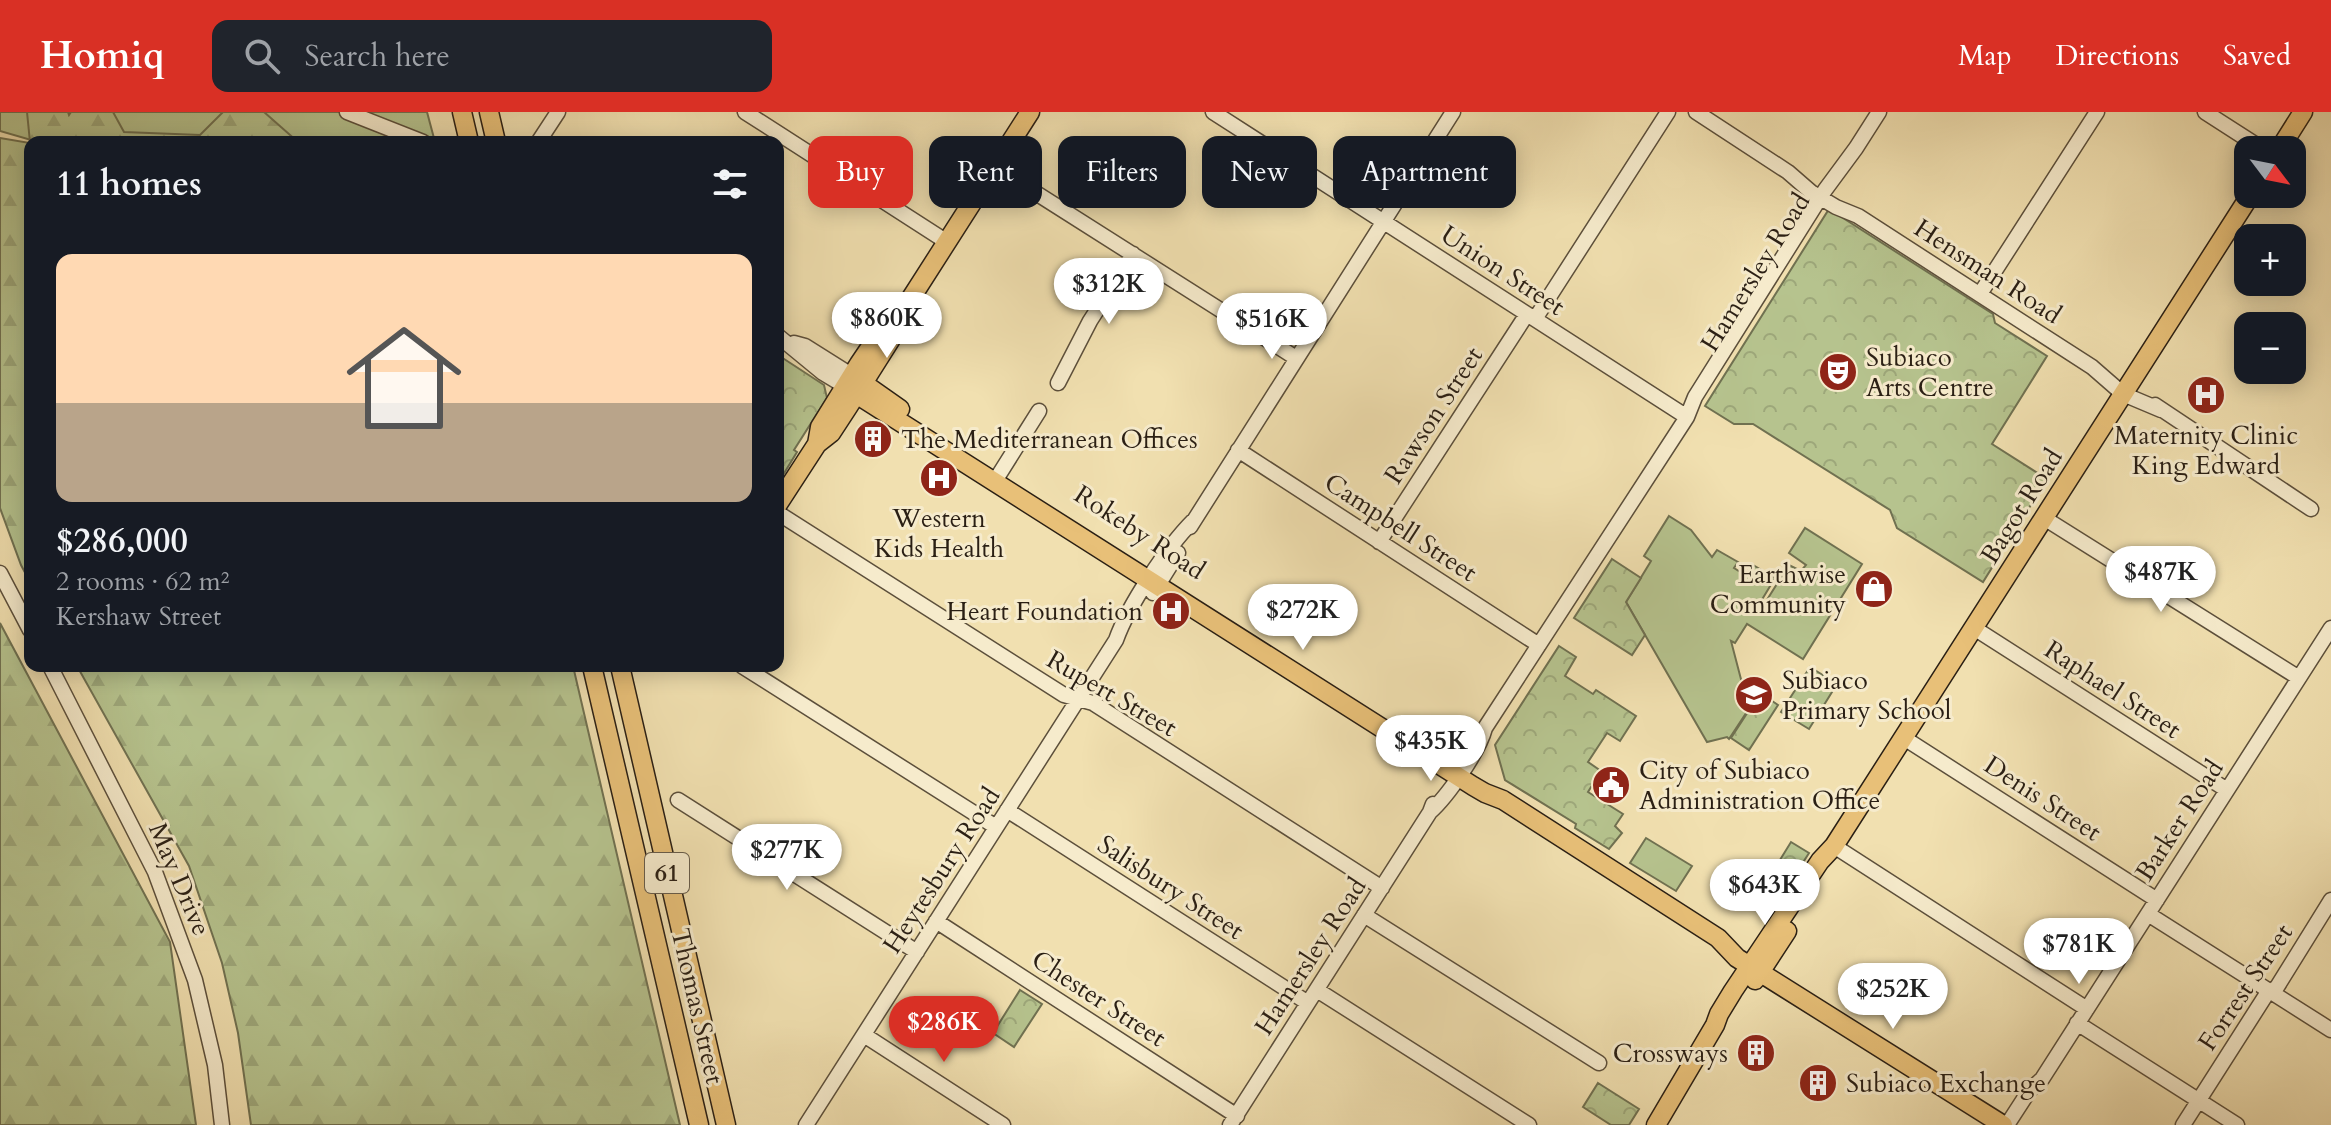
<!DOCTYPE html>
<meta charset="utf-8">
<style>
:root{--surface:#171b24;--page:#20242c;--text:#f1f3f6;--muted:#9ea1a6;--accent:#d93025}
body{margin:0;font-family:Cardo,serif;background:var(--page);color:var(--text);height:100vh;display:flex;flex-direction:column;font-size:30px;white-space:nowrap}
*{box-sizing:border-box;margin:0}
p{font-size:26px;color:var(--muted)}
.icon{flex:none;width:44px;height:44px;fill:none;stroke:currentColor;stroke-width:2;stroke-linecap:round;stroke-linejoin:round}
.map{position:relative;flex:1;overflow:hidden}
.side{position:absolute;left:24px;top:24px;width:760px;height:536px;display:flex;flex-direction:column;background:var(--surface);border-radius:16px;box-shadow:0 4px 20px #0003}
.side>*{flex:none}
.guide{position:absolute;left:808px;top:24px;width:760px;height:72px;display:flex;gap:16px}
.needle{width:52px;rotate:122deg}
.fabs{position:absolute;left:2234px;top:24px;display:grid;gap:16px}
.fabs a{display:grid;place-items:center;width:72px;height:72px;border-radius:16px;background:var(--surface);box-shadow:0 4px 20px #0003;font-size:40px}
.price{position:absolute;translate:-50% -68px;padding:0 18px;border-radius:28px;background:#fff;color:#222;font-size:26px;line-height:52px;filter:drop-shadow(0 2px 4px #0008)}
.price::after{content:'';position:absolute;left:50%;top:48px;width:24px;height:18px;margin-left:-12px;background:inherit;clip-path:polygon(0 0,100% 0,50% 100%)}
.price.on{background:var(--accent);color:#fff}
ul{padding:0;list-style:none}
li{display:grid;align-content:center;gap:16px;height:424px;padding:0 32px}
li span{display:grid;place-items:center;height:248px;border-radius:16px;color:#555}
li>.icon{margin-inline-start:auto}
span .icon{width:144px;height:144px;fill:#fffc;stroke-width:1}
li b{font-size:34px}
h2{display:flex;justify-content:space-between;align-items:center;height:96px;padding:0 32px;font-size:34px}
.tag{padding:0 28px;border-radius:16px;background:var(--surface);box-shadow:0 4px 20px #0003;font-size:28px;line-height:72px}
.tag.on{background:var(--accent);color:#fff}
header{display:flex;align-items:center;gap:48px;box-sizing:border-box;height:112px;padding:0 40px;background:var(--accent);color:#fff}
header strong{font-size:38px}
nav{display:flex;gap:44px;margin-inline-start:auto;font-size:28px}
.search{width:560px;height:72px;background:var(--page);display:flex;align-items:center;gap:20px;box-sizing:border-box;padding:0 28px;border-radius:16px;color:var(--muted);font-size:30px}
.map>svg:first-child{display:block}
</style>
<header>
<strong>Homiq</strong>
<div class="search"><svg class="icon" aria-label="search" viewBox="0 0 24 24"><circle cx="10" cy="10" r="6"/><path d="M15 15l6 6"/></svg>Search here</div>
<nav><a>Map</a><a>Directions</a><a>Saved</a></nav>
</header>
<div class="map">
<svg width="2331" height="1013" viewBox="0 0 2331 1013">
<defs>
<pattern id="forest-firs" width="22" height="20" patternUnits="userSpaceOnUse" patternTransform="scale(2)"><rect width="22" height="20" fill="#b6c38e"/><path d="M5 1l3.5 6h-7zM16 11l3.5 6h-7z" fill="#9da77a"/></pattern>
<pattern id="park-crowns" width="20" height="18" patternUnits="userSpaceOnUse" patternTransform="scale(2)"><rect width="20" height="18" fill="#b6c38e"/><path d="M2 6a3 3 0 1 1 6 0M12 15a3 3 0 1 1 6 0" fill="none" stroke="#9da77a"/></pattern>
</defs>
<rect width="100%" height="100%" fill="#f1e0b0"/>
<filter id="stains"><feTurbulence type="fractalNoise" baseFrequency=".0025" numOctaves="4"/><feColorMatrix values="0 0 0 0 .2 0 0 0 0 .09 0 0 0 0 .02 0 0 0 .5 -.17"/></filter>
<radialGradient id="worn" r=".72"><stop offset=".6" stop-color="#630" stop-opacity="0"/><stop offset="1" stop-color="#630" stop-opacity=".3"/></radialGradient>
<path fill="#b6c38e" stroke="#707151" stroke-width="2" d="M 0,0 L 427,0 L 435,30 L 38,30 L 0,19 Z
M 1669,404 L 1691,418 L 1712,445 L 1717,438 L 1738,450 L 1734,456 L 1745,463 L 1753,453 L 1775,466 L 1755,499 L 1758,502 L 1789,453 L 1801,459 L 1806,453 L 1789,441 L 1805,416 L 1862,452 L 1803,547 L 1747,512 L 1735,531 L 1731,529 L 1742,571 L 1736,581 L 1752,592 L 1729,627 L 1727,625 L 1707,630 L 1626,490 L 1651,449 L 1644,444 Z
M 1810,555 L 1837,572 L 1809,617 L 1781,600 Z
M 1646,726 L 1692,754 L 1676,779 L 1630,751 Z"/>
<path fill="url(#forest-firs)" stroke="#707151" stroke-width="2" d="M 27,0 L 68,0 L 69,3 L 71,0 L 113,0 L 124,20 L 200,23 L 223,0 L 264,0 L 298,30 L 30,30 Z
M 0,26 L 30,31 L 30,470 L 21,453 L 0,396 Z
M 0,511 L 170,830 L 196,1013 L 0,1013 Z
M 77,554 L 573,554 L 680,1013 L 251,1013 L 238,921 L 222,851 L 189,754 Z"/>
<path fill="url(#park-crowns)" stroke="#707151" stroke-width="2" d="M 1829,97 L 1993,202 L 1995,211 L 2047,244 L 1992,332 L 2047,367 L 1983,470 L 1897,416 L 1890,398 L 1753,312 L 1734,312 L 1705,294 Z
M 778,243 L 824,273 L 827,286 L 794,338 L 797,340 L 780,368 L 778,376 Z
M 1612,447 L 1641,466 L 1626,490 L 1645,523 L 1632,543 L 1574,506 Z
M 1559,534 L 1576,545 L 1565,564 L 1593,582 L 1596,578 L 1636,604 L 1620,629 L 1607,621 L 1588,650 L 1601,659 L 1588,680 L 1623,702 L 1615,714 L 1622,721 L 1609,737 L 1575,716 L 1576,712 L 1505,668 L 1495,633 Z
M 1744,570 L 1778,593 L 1749,638 L 1731,626 L 1753,592 L 1737,581 Z
M 1791,730 L 1809,741 L 1788,774 L 1770,764 Z
M 1020,878 L 1042,892 L 1014,935 L 993,921 Z
M 1598,971 L 1639,997 L 1629,1013 L 1611,1013 L 1583,995 Z"/>
<g fill="none" stroke-linecap="round" stroke-linejoin="round">
<defs>
<path id="minor" d="M 347,0 L 423,30
M 745,0 L 947,130
M 1213,0 L 1687,305
M 1696,0 L 1788,60 L 1811,80 L 1836,95 L 1858,104 L 2092,255 L 2123,282 L 2161,298
M 2205,0 L 2264,38
M 539,29 L 558,0
M 995,55 L 1296,246
M 1980,182 L 2097,0
M 1535,207 L 1668,0
M 778,224 L 823,261 L 853,279
M 794,231 L 805,234 L 859,268
M 1058,271 L 1090,209 L 1133,142
M 2155,293 L 2311,397
M 1238,338 L 1539,533
M 995,369 L 1039,299
M 778,401 L 1064,583 L 1093,591 L 1382,776
M 2044,406 L 2299,566
M 1190,415 L 1453,0
M 1379,430 L 1527,202
M 0,461 L 30,518
M 1153,481 L 1178,441
M 1974,516 L 2227,678
M 50,554 L 155,760 L 195,868 L 215,953 L 222,1013
M 742,554 L 996,715
M 1904,626 L 2157,788
M 678,688 L 917,840
M 1007,698 L 1308,891
M 1430,700 C 1448,684 1479,639 1485,616 L 1687,305 L 1695,285 L 1825,78 L 1856,36 L 1879,0
M 1834,734 L 2087,897
M 2148,802 L 2331,918
M 1364,803 L 1599,951
M 936,809 L 1237,1004
M 1317,878 L 1529,1013
M 2077,911 L 2237,1013
M 864,923 L 1003,1013
M 806,1013 L 1116,528 C 1128,494 1167,435 1193,409
M 1230,1013 L 1430,700 L 1433,692
M 2007,1013 L 2029,979 L 2042,967 L 2331,516
M 2183,1013 L 2266,883 L 2277,875 L 2331,788"/>
<path id="major" d="M 462,0 L 469,30
M 489,0 L 496,30
M 2279,38 L 2303,0
M 863,271 L 900,297
M 856,282 L 1473,674 L 1485,681 L 1503,688 L 1718,826 L 1737,846 L 2003,1013
M 817,332 L 820,315 L 859,252 L 880,221 L 896,209
M 778,392 L 817,332 L 831,321 L 848,295 L 891,227 L 897,208 L 1030,0
M 592,554 L 699,1013
M 620,554 L 726,1013
M 1755,868 L 1787,819
M 1656,1013 L 1715,913 L 1719,902 L 1733,879 L 1820,749 L 1834,734 L 2251,82"/>
</defs>
<use href="#minor" stroke="#5c4f3b" stroke-width="17"/>
<use href="#major" stroke="#2a1f14" stroke-width="21"/>
<use href="#minor" stroke="#f6ebcc" stroke-width="14"/>
<use href="#major" stroke="#e8c078" stroke-width="18"/>
</g>
<defs>
<symbol id="theatre-disc" viewBox="-11 -11 22 22"><circle r="9.5" fill="#8f2418" stroke="#f6ebcc"/><path d="M-5-5.5Q0-4 5-5.5V0Q5 5 0 6Q-5 5-5 0ZM-3.3-2.5H-1v1.5H-3.3ZM1-2.5H3.3v1.5H1ZM-2.8 1Q0 5.5 2.8 1Z" fill="#fff"/></symbol>
<symbol id="hospital-disc" viewBox="-11 -11 22 22"><circle r="9.5" fill="#8f2418" stroke="#f6ebcc"/><path d="M-5-5h3v3.5h4V-5h3V5h-3V1.5h-4V5h-3Z" fill="#fff"/></symbol>
<symbol id="building-disc" viewBox="-11 -11 22 22"><circle r="9.5" fill="#8f2418" stroke="#f6ebcc"/><path d="M-4-6H4V6H1V3H-1V6H-4ZM-2.5-4.3h1.7v1.8h-1.7ZM.8-4.3h1.7v1.8H.8ZM-2.5-1h1.7V.8h-1.7ZM.8-1h1.7V.8H.8Z" fill="#fff"/></symbol>
<symbol id="shop-disc" viewBox="-11 -11 22 22"><circle r="9.5" fill="#8f2418" stroke="#f6ebcc"/><path d="M-5-2.5h2.3a2.7 3.5 0 0 1 5.4 0H5L5.5 6h-11ZM-1.5-2.5h3a1.5 2.3 0 0 0-3 0Z" fill="#fff"/></symbol>
<symbol id="school-disc" viewBox="-11 -11 22 22"><circle r="9.5" fill="#8f2418" stroke="#f6ebcc"/><path d="M0-5L7-2L0 1L-7-2ZM-4 1L0 2.5L4 1V4Q0 6-4 4Z" fill="#fff"/></symbol>
<symbol id="civic-disc" viewBox="-11 -11 22 22"><circle r="9.5" fill="#8f2418" stroke="#f6ebcc"/><path d="M-.6-6.5H3V-4.5H.6V-3L4-1V1h2V6H-6V1h2V-1L-.6-3ZM-1.2 2.5V6h2.4V2.5Z" fill="#fff"/></symbol>
</defs>
<g fill-rule="evenodd">
<use href="#theatre-disc" x="1816" y="238" width="44" height="44"/>
<use href="#hospital-disc" x="2184" y="261" width="44" height="44"/>
<use href="#building-disc" x="851" y="305" width="44" height="44"/>
<use href="#hospital-disc" x="917" y="344" width="44" height="44"/>
<use href="#shop-disc" x="1852" y="455" width="44" height="44"/>
<use href="#hospital-disc" x="1149" y="477" width="44" height="44"/>
<use href="#school-disc" x="1732" y="561" width="44" height="44"/>
<use href="#civic-disc" x="1589" y="651" width="44" height="44"/>
<use href="#building-disc" x="1734" y="919" width="44" height="44"/>
<use href="#building-disc" x="1796" y="949" width="44" height="44"/>
</g>
<g text-anchor="middle" stroke-width="6" stroke-linejoin="round" paint-order="stroke">
<rect fill="#f6ebcc" stroke="#675c4b" stroke-width="2" x="645" y="741" width="44" height="40" rx="6"/>
<g font-size="24" font-weight="bold" fill="#2a1f14">
<text x="667" y="769">61</text>
</g>
<g font-size="26" fill="#2a1f14" stroke="#f6ebcc">
<text transform="translate(1503 158) rotate(33)" y="9">Union Street</text>
<text transform="translate(1988 159) rotate(33)" y="9">Hensman Road</text>
<text transform="translate(1755 160) rotate(-58)" y="9">Hamersley Road</text>
<text transform="translate(1433 303) rotate(-57)" y="9">Rawson Street</text>
<text transform="translate(2021 394) rotate(-58)" y="9">Bagot Road</text>
<text transform="translate(1401 415) rotate(33)" y="9">Campbell Street</text>
<text transform="translate(1140 420) rotate(33)" y="9">Rokeby Road</text>
<text transform="translate(2113 577) rotate(33)" y="9">Raphael Street</text>
<text transform="translate(1112 581) rotate(30)" y="9">Rupert Street</text>
<text transform="translate(2043 686) rotate(33)" y="9">Denis Street</text>
<text transform="translate(2179 708) rotate(-57)" y="9">Barker Road</text>
<text transform="translate(941 758) rotate(-57)" y="9">Heytesbury Road</text>
<text transform="translate(180 767) rotate(67)" y="9">May Drive</text>
<text transform="translate(1171 775) rotate(33)" y="9">Salisbury Street</text>
<text transform="translate(1310 844) rotate(-57)" y="9">Hamersley Road</text>
<text transform="translate(2245 875) rotate(-56)" y="9">Forrest Street</text>
<text transform="translate(1099 886) rotate(33)" y="9">Chester Street</text>
<text transform="translate(698 894) rotate(77)" y="9">Thomas Street</text>
</g>
<g font-size="26" fill="#2a1f14" stroke="#f6ebcc" text-anchor="start">
<text x="1866" y="254">Subiaco<tspan x="1866" dy="30">Arts Centre</tspan></text>
<text x="2206" y="332" text-anchor="middle">Maternity Clinic<tspan x="2206" dy="30">King Edward</tspan></text>
<text x="901" y="336">The Mediterranean Offices</text>
<text x="939" y="415" text-anchor="middle">Western<tspan x="939" dy="30">Kids Health</tspan></text>
<text x="1846" y="471" text-anchor="end">Earthwise<tspan x="1846" dy="30">Community</tspan></text>
<text x="1143" y="508" text-anchor="end">Heart Foundation</text>
<text x="1782" y="577">Subiaco<tspan x="1782" dy="30">Primary School</tspan></text>
<text x="1639" y="667">City of Subiaco<tspan x="1639" dy="30">Administration Office</tspan></text>
<text x="1728" y="950" text-anchor="end">Crossways</text>
<text x="1846" y="980">Subiaco Exchange</text>
</g>
</g>
<rect width="100%" height="100%" filter="url(#stains)"/>
<rect width="100%" height="100%" fill="url(#worn)"/>
</svg>
<div class="fabs">
<a><svg class="needle" viewBox="-14 -14 28 28"><path d="M0-13l5 13h-10z" fill="#e53935"/><path d="M0 13l5-13h-10z" fill="#9ea1a6"/></svg></a>
<a>+</a>
<a>−</a>
</div>
<b class="price" style="left:1109px;top:214px">$312K</b>
<b class="price" style="left:887px;top:248px">$860K</b>
<b class="price" style="left:1272px;top:249px">$516K</b>
<b class="price" style="left:2161px;top:502px">$487K</b>
<b class="price" style="left:1303px;top:540px">$272K</b>
<b class="price" style="left:1431px;top:671px">$435K</b>
<b class="price" style="left:787px;top:780px">$277K</b>
<b class="price" style="left:1765px;top:815px">$643K</b>
<b class="price" style="left:2079px;top:874px">$781K</b>
<b class="price" style="left:1893px;top:919px">$252K</b>
<b class="price on" style="left:944px;top:952px">$286K</b>
<div class="guide">
<a class="tag on">Buy</a>
<a class="tag">Rent</a>
<a class="tag">Filters</a>
<a class="tag">New</a>
<a class="tag">Apartment</a>
</div>
<section class="side">
<h2>11 homes<svg class="icon" aria-label="filters" viewBox="0 0 24 24"><path d="M4 7h16M4 17h16"/><circle cx="9" cy="7" r="2"/><circle cx="15" cy="17" r="2"/></svg></h2>
<ul>
<li><span style="background:linear-gradient(#ffd9b3 60%,#b9a48a 0)"><svg class="icon" aria-label="home" viewBox="0 0 24 24"><path d="M3 11l9-7 9 7M6 9v11h12V9"/></svg></span><div><b>$286,000</b><p>2 rooms · 62 m²</p><p>Kershaw Street</p></div></li>
</ul>
</section>
</div>
